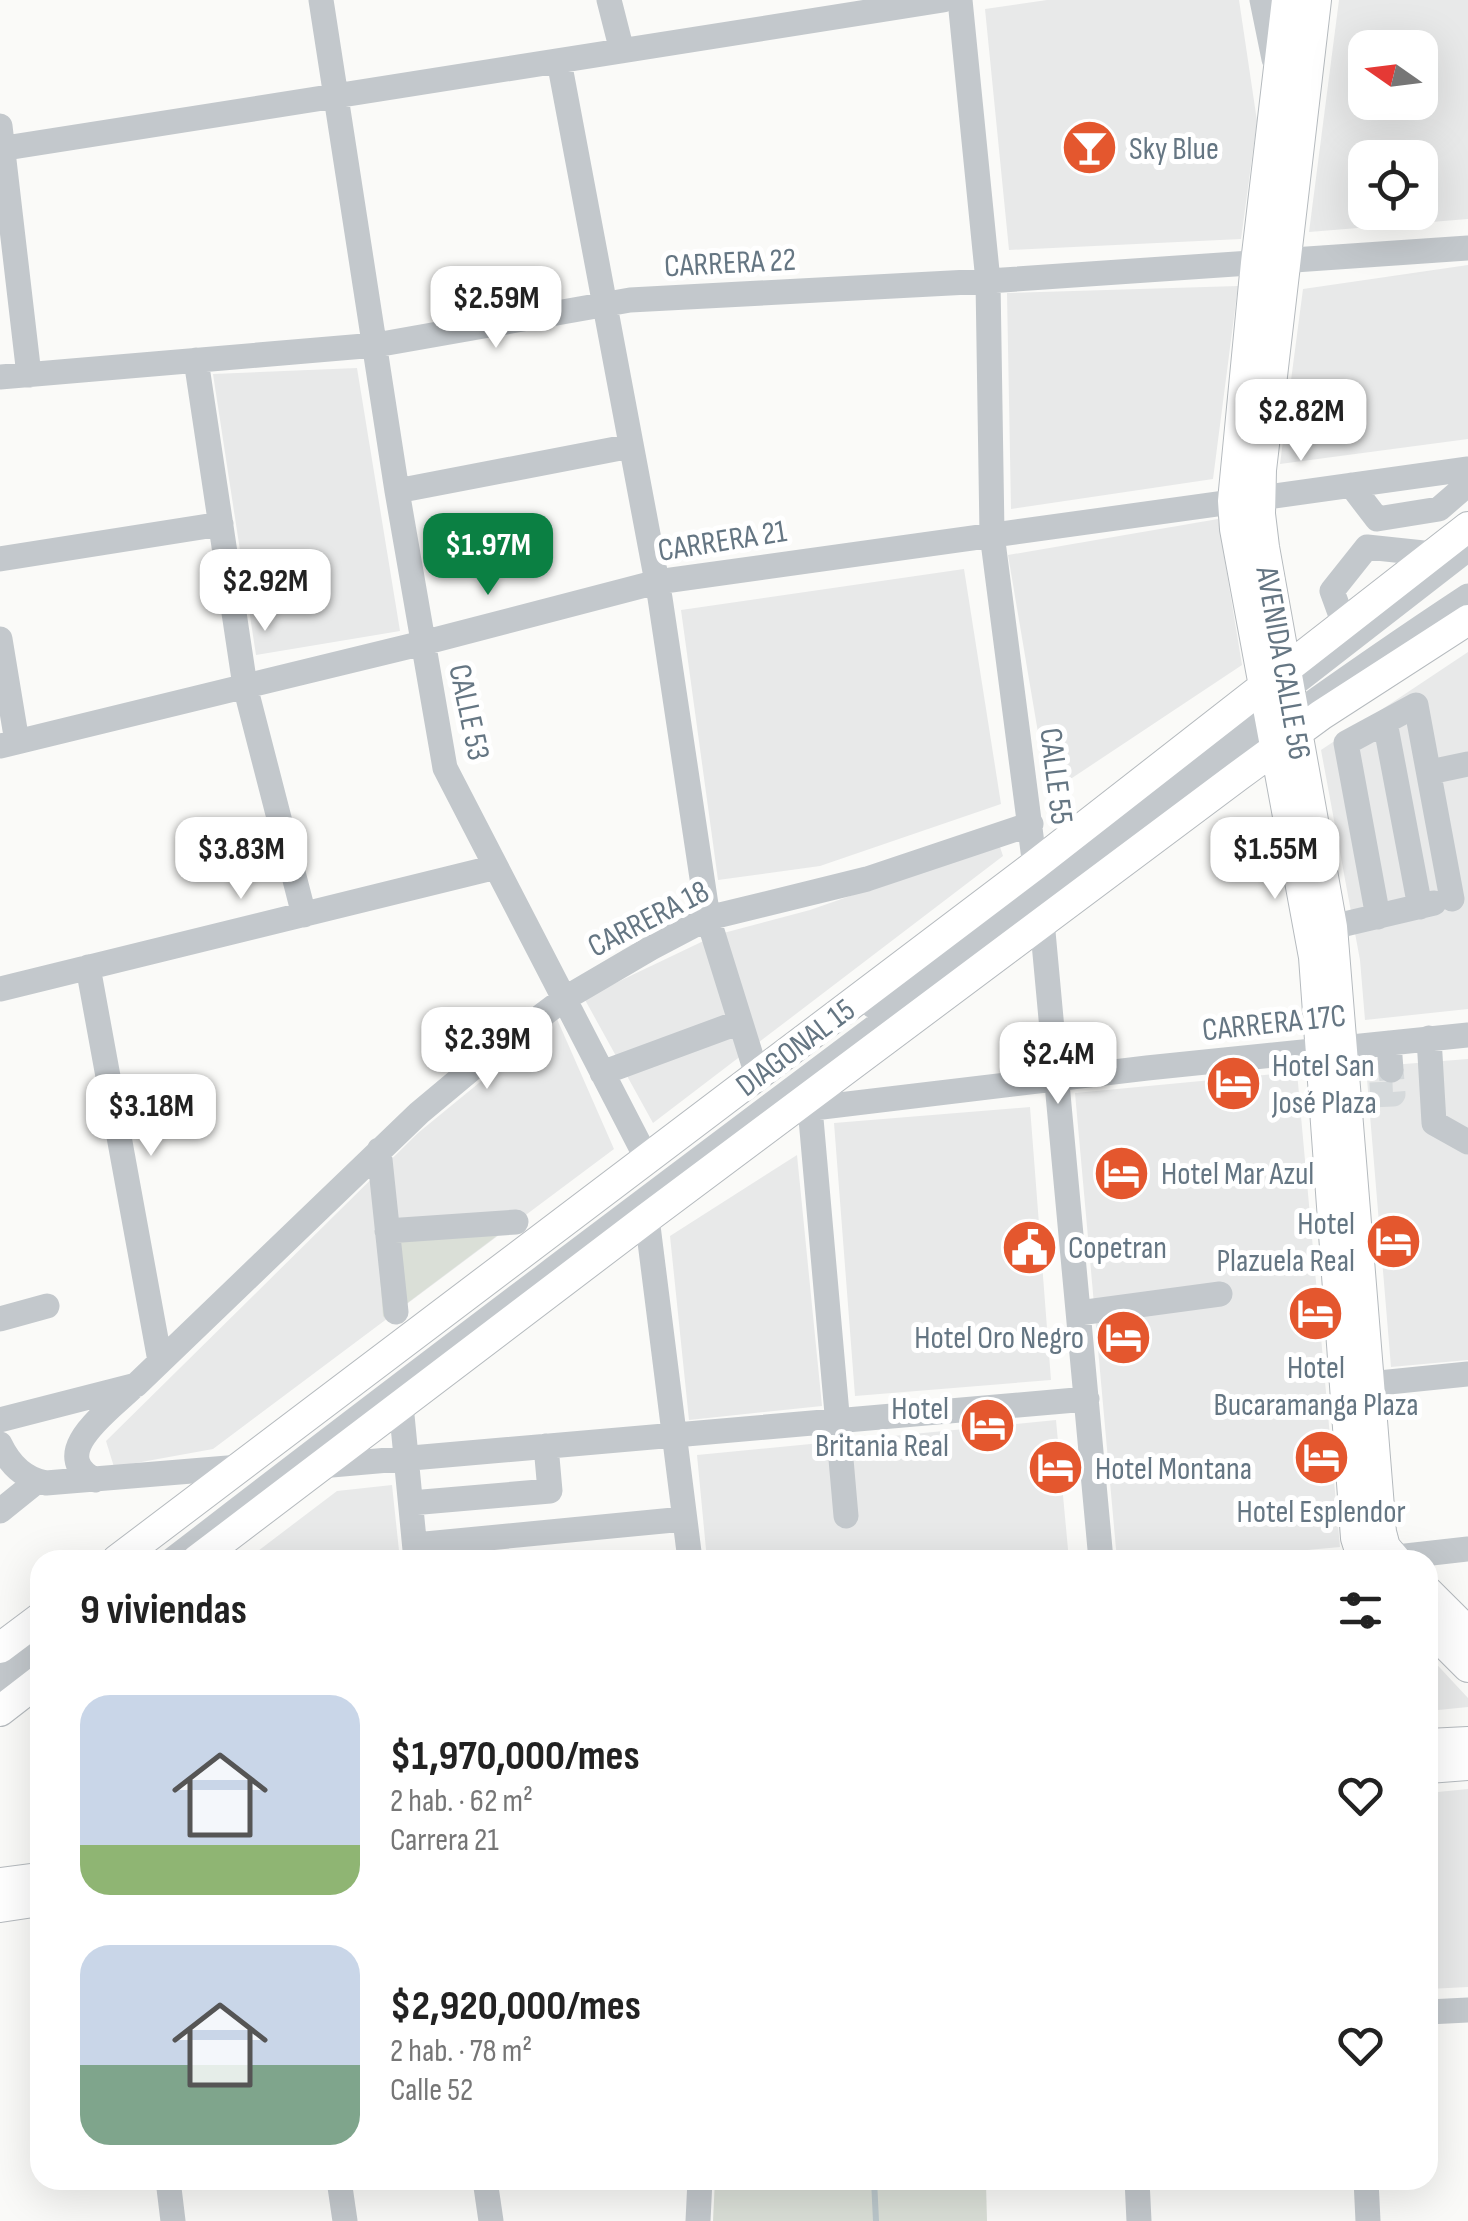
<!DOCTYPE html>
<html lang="es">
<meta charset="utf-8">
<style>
:root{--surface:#fff;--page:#f6f6f6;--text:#222;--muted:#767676;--accent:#0b8043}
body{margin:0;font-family:"Sofia Sans Condensed",sans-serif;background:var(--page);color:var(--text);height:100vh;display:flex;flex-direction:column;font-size:38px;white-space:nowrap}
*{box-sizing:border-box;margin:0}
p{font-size:32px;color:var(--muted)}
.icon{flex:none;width:55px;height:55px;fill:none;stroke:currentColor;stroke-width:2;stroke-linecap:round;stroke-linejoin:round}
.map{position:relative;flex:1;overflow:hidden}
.drawer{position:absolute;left:30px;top:1550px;width:1408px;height:640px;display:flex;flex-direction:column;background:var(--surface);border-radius:30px;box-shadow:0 10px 40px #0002}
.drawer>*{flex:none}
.needle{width:65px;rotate:284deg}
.fabs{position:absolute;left:1348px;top:30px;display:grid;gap:20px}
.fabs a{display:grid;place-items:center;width:90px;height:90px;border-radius:20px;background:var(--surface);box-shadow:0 10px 40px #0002;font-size:50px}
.price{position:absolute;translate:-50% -85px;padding:0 22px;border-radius:20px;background:#fff;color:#222;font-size:32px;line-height:65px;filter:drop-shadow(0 2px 5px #0008)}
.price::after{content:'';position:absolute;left:50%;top:60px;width:30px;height:22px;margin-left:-15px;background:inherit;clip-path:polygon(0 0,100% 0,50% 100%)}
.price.active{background:var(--accent);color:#fff}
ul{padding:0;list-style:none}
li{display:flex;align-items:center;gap:30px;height:250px;padding:0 50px}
li span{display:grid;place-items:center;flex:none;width:280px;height:200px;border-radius:30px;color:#555}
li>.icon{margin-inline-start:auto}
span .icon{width:120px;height:120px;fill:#fffc;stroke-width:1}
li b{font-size:42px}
h2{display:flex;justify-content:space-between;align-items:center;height:120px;padding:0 50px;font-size:42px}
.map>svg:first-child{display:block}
</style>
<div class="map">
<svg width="1468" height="2221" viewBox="0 0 1468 2221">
<rect width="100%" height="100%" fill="#fafaf8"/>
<path fill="#e8e9e9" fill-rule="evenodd" d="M 1047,0 L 1239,0 L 1257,121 L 1241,239 L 1009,250 L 985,9 Z
M 1339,0 L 1468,0 L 1468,219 L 1309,232 ZM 1365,48 L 1420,48 L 1420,102 L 1365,102 ZM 1365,158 L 1420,158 L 1420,212 L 1365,212 Z
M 1468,265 L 1468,439 L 1280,464 L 1303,289 Z
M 1238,286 L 1213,479 L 1011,509 L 1007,293 Z
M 357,368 L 400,631 L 256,655 L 213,374 Z
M 1218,519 L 1242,665 L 1066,782 L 1045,774 L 1008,555 Z
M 964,569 L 1001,804 L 820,866 L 718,880 L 681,610 Z
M 1468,652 L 1468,1009 L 1365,1020 L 1360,960 L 1321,750 Z
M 999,844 L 1003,856 L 653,1123 L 584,998 L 716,935 L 810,910 Z
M 557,1019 L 614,1149 L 213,1449 L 114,1467 L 106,1441 L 418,1133 Z
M 1468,1059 L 1468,1360 L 1391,1367 L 1366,1067 Z
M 1297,1072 L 1340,1547 L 1200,1560 L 1117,1560 L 1075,1093 Z
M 1030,1107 L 1051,1380 L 855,1396 L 834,1123 Z
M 797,1155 L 822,1406 L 689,1420 L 670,1236 Z
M 1056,1420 L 1069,1560 L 707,1560 L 697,1455 Z
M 392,1485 L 400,1560 L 246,1560 L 337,1491 Z
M 1428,1655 L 1468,1698 L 1468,1707 L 1428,1711 Z
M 1468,1789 L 1468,1987 L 1428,1989 L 1428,1793 Z"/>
<path fill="#dadfd7" d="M 373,1177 L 396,1221 L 522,1217 L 386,1319 L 383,1316 Z
M 715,2180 L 1059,2180 L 986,2183 L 987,2221 L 713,2221 Z"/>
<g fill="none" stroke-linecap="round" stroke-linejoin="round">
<path stroke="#bbc7cb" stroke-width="6" d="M 874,2180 L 876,2221"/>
<path stroke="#d5d9db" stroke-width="25" stroke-dasharray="25 12" stroke-linecap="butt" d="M 1370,1095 L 1393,1094 L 1391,1070"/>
<defs>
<path id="major" d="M 1287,0 L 1256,263 L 1233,501 L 1235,529 L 1314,957 L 1356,1538 L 1363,1560
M 1316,0 L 1261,470 L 1260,514 L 1264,547 L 1332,927 L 1381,1532 L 1385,1547 L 1396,1560
M 117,1560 L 1035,865 L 1468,527
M 197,1560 L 647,1218 L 1238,776 L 1321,715 L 1468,620
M 1428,1592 L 1468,1632
M 1428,1627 L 1468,1667
M 0,1648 L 40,1618
M 0,1711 L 40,1680
M 1428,1744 L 1468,1742
M 1428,1768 L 1468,1765
M 0,1883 L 40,1878
M 0,1907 L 40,1901"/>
</defs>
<use href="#major" stroke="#b5babe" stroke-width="32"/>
<path stroke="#c3c8cc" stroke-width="25" d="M 321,0 L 397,491 L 445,768 L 647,1159
M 609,0 L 622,51
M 960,0 L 988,281 L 992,534 L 1042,921 L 1101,1560
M 1262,0 L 1274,59
M 559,61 L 660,598 L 708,918 L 757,1075
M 0,126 L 29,375
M 0,149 L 943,0
M 196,360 L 245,686 L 304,915
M 0,377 L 376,345 L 630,300 L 988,281 L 1468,248
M 1351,485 L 1377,519 L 1439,509 L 1468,484
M 397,491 L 631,446
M 0,559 L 221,524
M 1344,624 L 1332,591 L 1367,547 L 1433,554
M 0,639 L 17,742
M 1385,722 L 1420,907
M 0,746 L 423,643 L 657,582 L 1468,469
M 1430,772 L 1468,764
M 1378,917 L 1346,743 L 1416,705 L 1452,899
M 1332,927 L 1434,903
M 88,967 L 160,1361
M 0,989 L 496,867
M 873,1006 L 1052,872 L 1468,549
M 1429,1038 L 1434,1123 L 1468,1142
M 1389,1043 L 1391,1070
M 602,1073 L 740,1022
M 809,1096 L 846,1516
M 789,1111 L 1147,1068 L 1468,1035
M 379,1150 L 396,1312
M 647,1218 L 690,1560
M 387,1231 L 516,1222
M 1079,1313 L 1220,1294
M 0,1319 L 47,1306
M 1369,1384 L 1468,1374
M 401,1405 L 416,1560
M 0,1420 L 136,1385 L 419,1113 L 480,1062 L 564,999 L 651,948 L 708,918 L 867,879 L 1031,824
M 0,1444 C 9,1463 24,1479 46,1483 L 240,1467
M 320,1466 L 1087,1399
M 95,1480 C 45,1454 111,1409 133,1387
M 411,1503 L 550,1491 L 546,1446
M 0,1511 L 36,1482
M 415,1545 L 684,1519
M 1379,1559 L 1468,1549
M 172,1560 C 418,1370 667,1183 916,996 C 1098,860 1278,721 1468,596
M 0,1666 L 32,1642
M 0,1692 L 40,1661
M 1428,2012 L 1468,2010
M 168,2180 L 173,2221
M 339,2180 L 345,2221
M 485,2180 L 491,2221
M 1137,2180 L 1139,2221
M 1366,2180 L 1368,2221
M 698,2221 L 700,2180"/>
<use href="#major" stroke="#fff" stroke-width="30"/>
</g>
<defs>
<symbol id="bar-disc" viewBox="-11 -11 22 22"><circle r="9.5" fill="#e4572e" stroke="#fff"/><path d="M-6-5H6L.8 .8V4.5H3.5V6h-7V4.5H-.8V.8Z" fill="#fff"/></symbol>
<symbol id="hotel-disc" viewBox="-11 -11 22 22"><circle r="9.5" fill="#e4572e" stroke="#fff"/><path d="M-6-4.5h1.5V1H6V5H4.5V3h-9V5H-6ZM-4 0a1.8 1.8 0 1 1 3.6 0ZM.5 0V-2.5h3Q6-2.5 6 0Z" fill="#fff"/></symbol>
<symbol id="civic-disc" viewBox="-11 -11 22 22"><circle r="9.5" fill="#e4572e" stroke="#fff"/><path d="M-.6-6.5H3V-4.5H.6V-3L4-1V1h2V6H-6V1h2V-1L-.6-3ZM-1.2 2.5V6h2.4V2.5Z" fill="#fff"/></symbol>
</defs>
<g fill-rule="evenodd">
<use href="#bar-disc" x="1058" y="116" width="63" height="63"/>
<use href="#hotel-disc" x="1202" y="1052" width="63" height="63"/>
<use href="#hotel-disc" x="1090" y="1142" width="63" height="63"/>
<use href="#hotel-disc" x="1362" y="1210" width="63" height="63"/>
<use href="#civic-disc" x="998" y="1216" width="63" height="63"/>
<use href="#hotel-disc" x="1284" y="1282" width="63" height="63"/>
<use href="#hotel-disc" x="1092" y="1306" width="63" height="63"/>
<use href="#hotel-disc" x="956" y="1394" width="63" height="63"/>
<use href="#hotel-disc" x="1290" y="1426" width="63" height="63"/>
<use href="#hotel-disc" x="1024" y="1436" width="63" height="63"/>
</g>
<g text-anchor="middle" stroke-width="10" stroke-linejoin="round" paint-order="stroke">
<g font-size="32" fill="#657683" stroke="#fff" text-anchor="start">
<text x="1129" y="159">Sky Blue</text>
<text x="1272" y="1076">Hotel San<tspan x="1272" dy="37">José Plaza</tspan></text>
<text x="1161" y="1184">Hotel Mar Azul</text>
<text x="1355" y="1234" text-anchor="end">Hotel<tspan x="1355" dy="37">Plazuela Real</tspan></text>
<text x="1068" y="1258">Copetran</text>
<text x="1084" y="1348" text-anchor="end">Hotel Oro Negro</text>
<text x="1316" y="1378" text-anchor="middle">Hotel<tspan x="1316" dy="37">Bucaramanga Plaza</tspan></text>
<text x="949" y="1419" text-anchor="end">Hotel<tspan x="949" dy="37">Britania Real</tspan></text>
<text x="1095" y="1479">Hotel Montana</text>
<text x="1321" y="1522" text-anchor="middle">Hotel Esplendor</text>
</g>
<g font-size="32" fill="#657683" stroke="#fff">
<text transform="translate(730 262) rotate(-3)" y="11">CARRERA 22</text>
<text transform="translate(722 540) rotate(-9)" y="11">CARRERA 21</text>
<text transform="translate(1284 663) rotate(80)" y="11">AVENIDA CALLE 56</text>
<text transform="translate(470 712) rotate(78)" y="11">CALLE 53</text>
<text transform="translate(1057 776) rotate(83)" y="11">CALLE 55</text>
<text transform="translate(648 918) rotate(-27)" y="11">CARRERA 18</text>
<text transform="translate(1274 1022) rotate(-6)" y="11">CARRERA 17C</text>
<text transform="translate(795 1047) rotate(-37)" y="11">DIAGONAL 15</text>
</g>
</g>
</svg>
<div class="fabs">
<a><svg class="needle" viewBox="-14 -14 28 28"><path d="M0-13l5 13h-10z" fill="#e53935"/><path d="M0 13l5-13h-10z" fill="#767676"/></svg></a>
<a><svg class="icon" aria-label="locate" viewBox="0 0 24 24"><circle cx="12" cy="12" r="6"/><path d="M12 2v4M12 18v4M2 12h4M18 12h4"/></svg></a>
</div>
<b class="price" style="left:496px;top:351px">$2.59M</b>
<b class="price" style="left:1301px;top:464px">$2.82M</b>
<b class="price active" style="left:488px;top:598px">$1.97M</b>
<b class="price" style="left:265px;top:634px">$2.92M</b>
<b class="price" style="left:241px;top:902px">$3.83M</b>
<b class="price" style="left:1275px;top:902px">$1.55M</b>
<b class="price" style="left:487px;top:1092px">$2.39M</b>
<b class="price" style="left:1058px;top:1107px">$2.4M</b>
<b class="price" style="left:151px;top:1159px">$3.18M</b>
<section class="drawer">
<h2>9 viviendas<svg class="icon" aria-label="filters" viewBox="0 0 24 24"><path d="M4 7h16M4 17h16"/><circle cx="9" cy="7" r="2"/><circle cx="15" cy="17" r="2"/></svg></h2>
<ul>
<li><span style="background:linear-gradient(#c9d6e8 75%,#8fb573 0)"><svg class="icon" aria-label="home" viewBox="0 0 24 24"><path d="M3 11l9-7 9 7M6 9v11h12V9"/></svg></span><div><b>$1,970,000/mes</b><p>2 hab. · 62 m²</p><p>Carrera 21</p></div><svg class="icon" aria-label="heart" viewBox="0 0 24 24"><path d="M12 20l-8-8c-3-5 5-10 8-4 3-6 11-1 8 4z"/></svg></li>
<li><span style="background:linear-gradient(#c9d6e8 60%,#7fa58c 0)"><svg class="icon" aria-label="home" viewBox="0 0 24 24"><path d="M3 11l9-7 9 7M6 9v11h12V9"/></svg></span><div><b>$2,920,000/mes</b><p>2 hab. · 78 m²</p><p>Calle 52</p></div><svg class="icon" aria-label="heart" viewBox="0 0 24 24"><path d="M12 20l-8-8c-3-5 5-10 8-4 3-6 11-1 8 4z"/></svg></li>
</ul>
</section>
</div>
